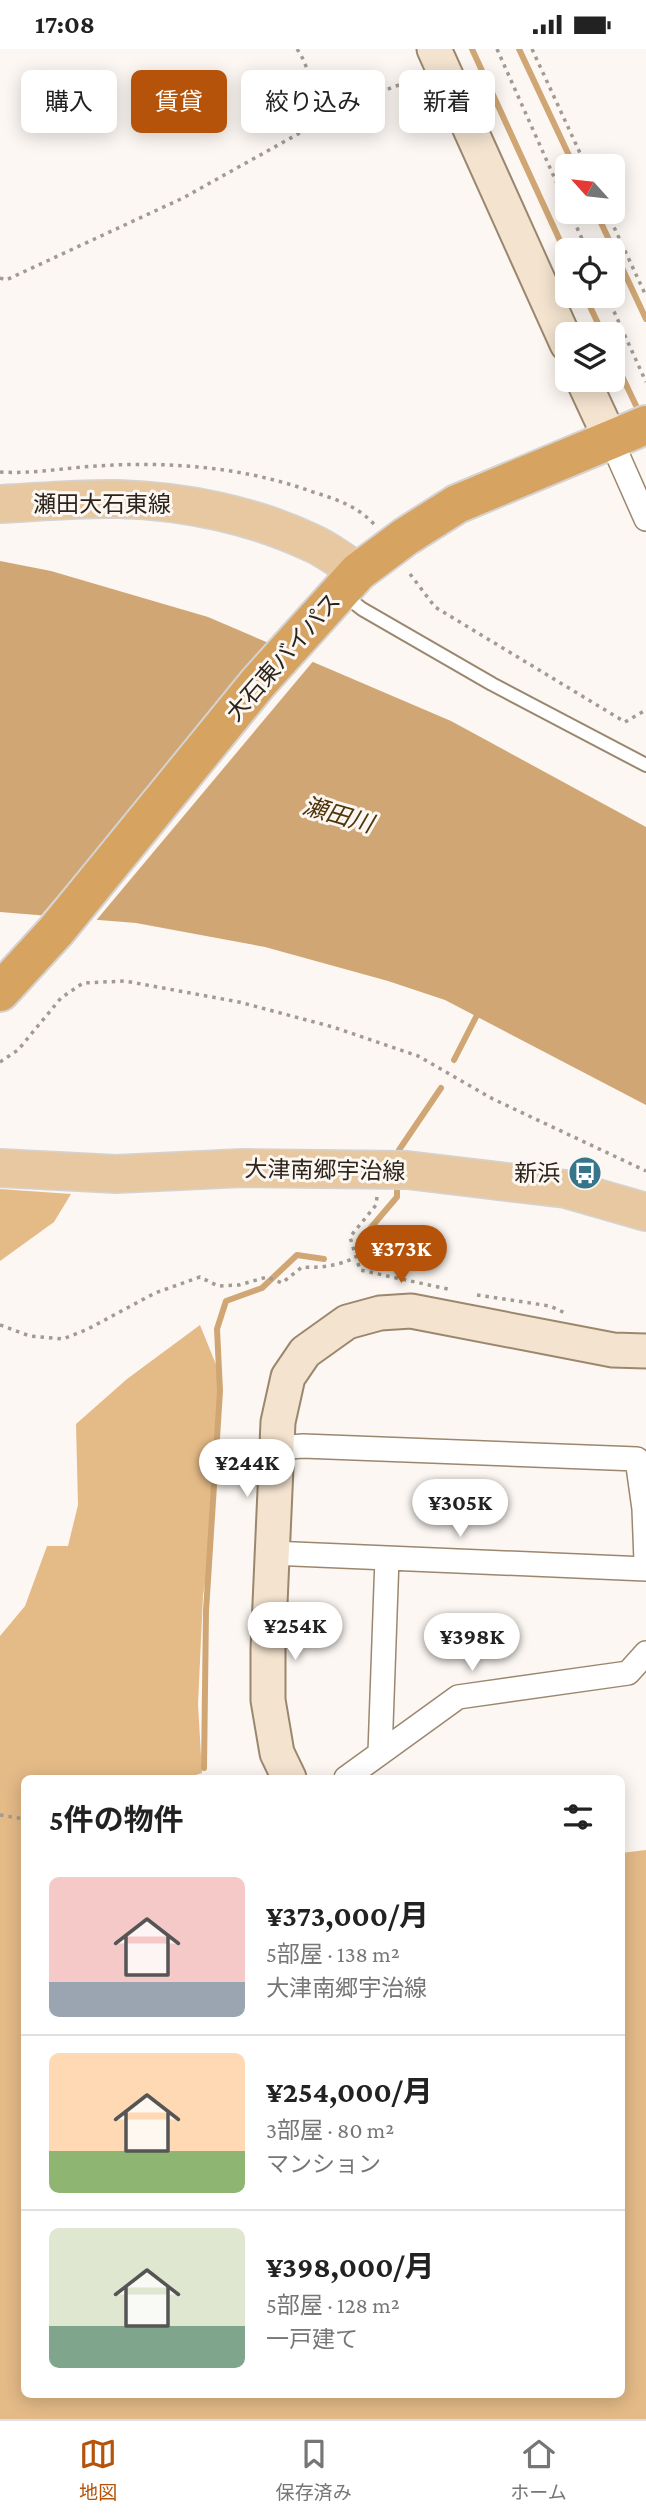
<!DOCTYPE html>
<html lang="ja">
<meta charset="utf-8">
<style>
:root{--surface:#fff;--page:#f6f6f6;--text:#222;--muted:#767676;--line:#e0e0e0;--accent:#b45309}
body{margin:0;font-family:"Crimson Pro","Noto Sans JP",serif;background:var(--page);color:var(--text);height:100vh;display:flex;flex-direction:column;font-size:26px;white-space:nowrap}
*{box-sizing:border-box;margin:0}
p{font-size:23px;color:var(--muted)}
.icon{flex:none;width:38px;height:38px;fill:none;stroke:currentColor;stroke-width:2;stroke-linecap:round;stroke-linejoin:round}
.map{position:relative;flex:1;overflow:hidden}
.sheet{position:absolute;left:21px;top:1726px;width:604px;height:623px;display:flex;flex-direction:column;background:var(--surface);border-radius:10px;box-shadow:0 4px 18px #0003}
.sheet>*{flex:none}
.top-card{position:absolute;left:21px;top:21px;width:606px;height:63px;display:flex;gap:14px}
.needle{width:46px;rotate:297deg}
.buttons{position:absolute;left:555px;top:105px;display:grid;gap:14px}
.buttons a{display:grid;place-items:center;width:70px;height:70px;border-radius:10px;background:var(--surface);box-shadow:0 4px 18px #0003;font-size:35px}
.price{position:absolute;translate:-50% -60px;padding:0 16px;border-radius:24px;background:#fff;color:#222;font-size:23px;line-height:46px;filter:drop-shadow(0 2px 4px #0008)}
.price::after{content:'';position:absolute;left:50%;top:42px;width:21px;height:16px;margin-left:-10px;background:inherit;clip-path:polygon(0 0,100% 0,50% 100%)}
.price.current{background:var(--accent);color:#fff}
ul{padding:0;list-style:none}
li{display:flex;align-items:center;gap:21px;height:175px;padding:0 28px}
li+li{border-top:2px solid var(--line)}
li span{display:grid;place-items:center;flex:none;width:196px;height:140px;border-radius:10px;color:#555}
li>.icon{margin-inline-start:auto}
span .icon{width:84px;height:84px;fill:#fffc;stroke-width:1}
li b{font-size:30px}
h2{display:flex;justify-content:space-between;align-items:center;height:84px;padding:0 28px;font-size:30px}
.chip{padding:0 24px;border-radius:10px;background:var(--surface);box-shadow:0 4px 18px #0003;font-size:24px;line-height:63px}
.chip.current{background:var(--accent);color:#fff}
.status{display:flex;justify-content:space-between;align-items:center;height:49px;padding:0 35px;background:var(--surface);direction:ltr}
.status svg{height:19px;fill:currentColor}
.menu{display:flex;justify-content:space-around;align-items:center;height:98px;border-top:2px solid var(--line);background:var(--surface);font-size:19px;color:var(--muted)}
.menu a{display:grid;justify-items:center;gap:4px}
.menu .current{color:var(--accent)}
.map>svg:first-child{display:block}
</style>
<div class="status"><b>17:08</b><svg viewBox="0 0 49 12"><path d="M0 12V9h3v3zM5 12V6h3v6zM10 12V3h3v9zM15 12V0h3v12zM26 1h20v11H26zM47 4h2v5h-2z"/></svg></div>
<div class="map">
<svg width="646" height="2370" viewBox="0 0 646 2370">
<rect width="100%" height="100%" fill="#fcf7f2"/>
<path fill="#e4ba87" d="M 0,1140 L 71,1145 L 54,1173 L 0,1212 Z
M 200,1276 L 219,1323 L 208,1515 L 203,1547 L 198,1655 L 202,1724 L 186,1729 L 24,1729 L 24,2345 L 621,2345 L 621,1804 L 646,1801 L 646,2370 L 0,2370 L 0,1587 L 25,1557 L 47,1497 L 68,1497 L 78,1456 L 76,1375 L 127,1330 Z"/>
<path fill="#d0a774" d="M 0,512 L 51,522 L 208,568 L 451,672 L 646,778 L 646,1056 L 445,951 L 388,932 L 265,898 L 136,874 L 0,863 Z"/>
<path fill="#fcf7f2" d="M 272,592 L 315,610 L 94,874 L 39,869 Z"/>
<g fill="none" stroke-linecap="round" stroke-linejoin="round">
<path stroke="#d0a774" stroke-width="6" d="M 472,0 L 567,207
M 519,0 L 574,117
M 596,163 L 646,270
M 585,247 L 603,285
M 612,306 L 640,365
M 454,1011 L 476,968 L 480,964
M 398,1108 L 399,1101 L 441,1039
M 362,1189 L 397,1148 L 397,1142
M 204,1719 L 206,1562 L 220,1342 L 217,1280 L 226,1252 L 262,1239 L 297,1206 L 324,1210"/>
<defs>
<path id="lane" d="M 344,546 L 362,560 L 492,635 L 646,716"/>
<path id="street" d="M 610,389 L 646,470
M 276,1399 L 303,1397 L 637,1410 L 644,1460 L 646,1512
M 271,1504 L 646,1520
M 380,1704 L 387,1509
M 346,1729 L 458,1648 L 628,1624 L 646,1604"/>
<path id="secondary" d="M 434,0 L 567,295
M 583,331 L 610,389
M 289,1729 L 277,1704 L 268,1651 L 268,1600 L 278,1373 L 288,1328 L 305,1303 L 347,1273 L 380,1264 L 411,1262 L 613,1301 L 646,1302"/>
<path id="primary" d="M 0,455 C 39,453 79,449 119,450 C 184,452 253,466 312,494 C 328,501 343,513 358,523
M 0,1119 L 116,1125 L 243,1119 L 407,1121 L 566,1140 L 646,1163"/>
<path id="highway" d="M 0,943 L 56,882 L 258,634 L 358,523 L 405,488 L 457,455 L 646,376"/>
</defs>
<use href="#lane" stroke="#9b876e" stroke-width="16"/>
<use href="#street" stroke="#9b876e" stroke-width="26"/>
<use href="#secondary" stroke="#9b876e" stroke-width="37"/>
<use href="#primary" stroke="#d5d3d1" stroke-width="40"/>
<use href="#highway" stroke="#d5d3d1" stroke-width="42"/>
<path stroke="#a19b94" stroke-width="3.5" stroke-dasharray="3.5 5" stroke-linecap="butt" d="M 297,0 C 312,21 312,49 322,72
M 497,0 L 567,157
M 532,0 L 586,117
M 570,163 L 587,201
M 607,163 L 646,247
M 0,229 L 6,231 L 183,149 L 341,61 L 372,46 L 418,29
M 607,247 L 646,333
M 0,423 C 32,425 64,419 96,417 C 169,412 244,418 313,443 C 336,450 357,457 374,475
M 410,525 L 435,558 L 625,673 L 646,661
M 0,1013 L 18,1001 L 61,949 L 83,934 L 125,932 L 239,953 L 333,978 L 418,1007 L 493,1050 L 646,1122
M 377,1148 L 376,1156 L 350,1188 L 360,1221 L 452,1241
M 477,1246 L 550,1257 L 565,1264
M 0,1276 L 30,1287 L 63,1290 L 88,1280 L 155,1244 L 200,1228 L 218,1237 L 239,1236 L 267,1228 L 282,1234 L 302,1218 C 321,1219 338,1217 356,1208
M 0,1766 L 24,1770"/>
<use href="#lane" stroke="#fff" stroke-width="12"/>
<use href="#street" stroke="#fff" stroke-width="23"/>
<use href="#secondary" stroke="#f3e3cf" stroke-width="33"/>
<use href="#primary" stroke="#e7c8a0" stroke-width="37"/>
<use href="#highway" stroke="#d7a360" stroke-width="38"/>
</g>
<defs>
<symbol id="bus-disc" viewBox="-11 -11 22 22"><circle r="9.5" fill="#37768a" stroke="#fcf7f2"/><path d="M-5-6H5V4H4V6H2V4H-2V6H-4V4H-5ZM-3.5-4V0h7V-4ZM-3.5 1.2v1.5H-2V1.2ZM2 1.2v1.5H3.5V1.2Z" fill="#fff"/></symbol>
</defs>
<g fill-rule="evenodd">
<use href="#bus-disc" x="566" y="1105" width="38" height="38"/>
</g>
<g text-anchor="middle" stroke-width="6" stroke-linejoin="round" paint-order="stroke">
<g font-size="23" fill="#2c241a" stroke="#fcf7f2">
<text x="102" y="463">瀬田大石東線</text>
<text transform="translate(283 608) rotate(-49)" y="8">大石東バイパス</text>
<text transform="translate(325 1121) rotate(1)" y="8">大津南郷宇治線</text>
</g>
<g font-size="23" fill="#2c241a" stroke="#fcf7f2" text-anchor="end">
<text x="560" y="1132">新浜</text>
</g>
<g font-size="24" font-style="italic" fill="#50340a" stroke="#fcf7f2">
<text transform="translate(338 766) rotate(16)" y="8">瀬田川</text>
</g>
</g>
</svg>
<div class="buttons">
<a><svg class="needle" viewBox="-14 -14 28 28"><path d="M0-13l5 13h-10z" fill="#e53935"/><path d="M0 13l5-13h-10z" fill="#767676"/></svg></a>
<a><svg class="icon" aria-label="locate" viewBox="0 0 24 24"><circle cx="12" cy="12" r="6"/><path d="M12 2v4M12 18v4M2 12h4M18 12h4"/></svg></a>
<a><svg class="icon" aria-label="layers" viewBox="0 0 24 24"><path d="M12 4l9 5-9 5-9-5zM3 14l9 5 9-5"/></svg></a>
</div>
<b class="price current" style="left:401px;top:1236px">¥373K</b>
<b class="price" style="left:247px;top:1450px">¥244K</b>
<b class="price" style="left:460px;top:1490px">¥305K</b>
<b class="price" style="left:295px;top:1613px">¥254K</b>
<b class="price" style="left:472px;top:1624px">¥398K</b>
<div class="top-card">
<a class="chip">購入</a>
<a class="chip current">賃貸</a>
<a class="chip">絞り込み</a>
<a class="chip">新着</a>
</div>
<section class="sheet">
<h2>5件の物件<svg class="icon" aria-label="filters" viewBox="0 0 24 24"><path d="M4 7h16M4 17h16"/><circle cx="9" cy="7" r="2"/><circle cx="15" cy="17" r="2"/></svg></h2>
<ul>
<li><span style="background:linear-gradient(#f6c9c9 75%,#9aa5b1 0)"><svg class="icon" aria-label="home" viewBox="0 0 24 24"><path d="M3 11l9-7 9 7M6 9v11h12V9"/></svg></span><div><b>¥373,000/月</b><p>5部屋 · 138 m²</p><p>大津南郷宇治線</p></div></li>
<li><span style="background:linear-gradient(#ffd9b3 70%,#8fb573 0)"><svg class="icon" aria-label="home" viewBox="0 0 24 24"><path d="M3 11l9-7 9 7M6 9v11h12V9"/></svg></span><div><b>¥254,000/月</b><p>3部屋 · 80 m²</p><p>マンション</p></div></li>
<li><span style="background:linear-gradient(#dfe7d0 70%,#7fa58c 0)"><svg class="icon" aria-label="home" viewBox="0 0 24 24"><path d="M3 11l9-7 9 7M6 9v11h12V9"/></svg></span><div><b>¥398,000/月</b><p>5部屋 · 128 m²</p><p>一戸建て</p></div></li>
</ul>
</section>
</div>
<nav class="menu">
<a class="current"><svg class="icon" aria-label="map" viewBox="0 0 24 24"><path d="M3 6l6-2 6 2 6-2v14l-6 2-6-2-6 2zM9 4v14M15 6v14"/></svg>地図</a>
<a><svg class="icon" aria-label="saved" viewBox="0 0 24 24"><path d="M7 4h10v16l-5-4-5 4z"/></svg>保存済み</a>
<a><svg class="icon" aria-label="home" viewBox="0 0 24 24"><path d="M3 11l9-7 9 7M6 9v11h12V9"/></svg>ホーム</a>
</nav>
